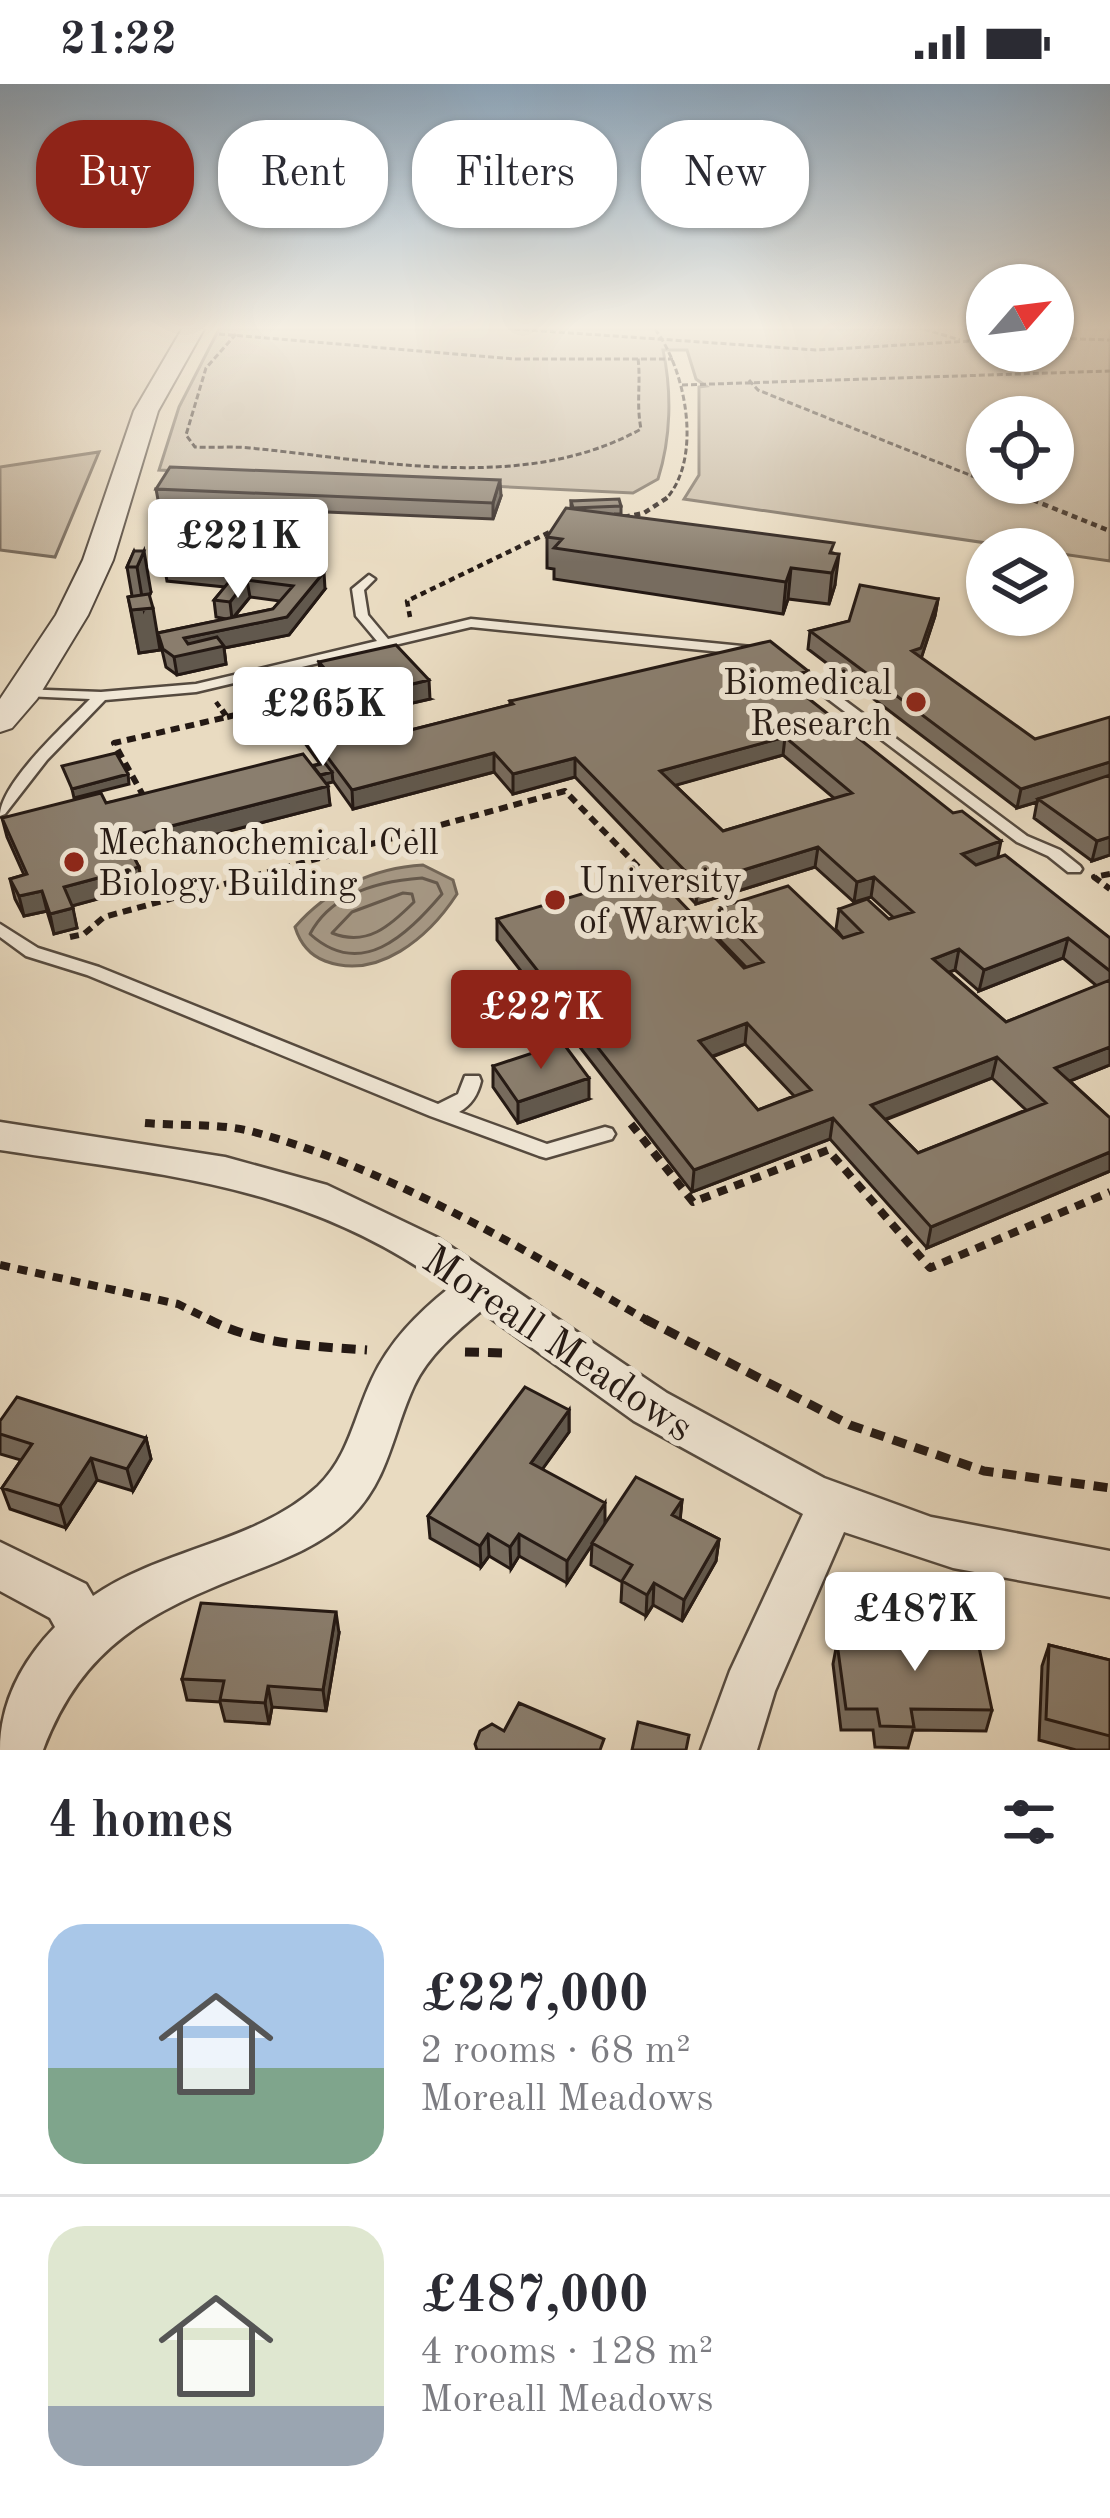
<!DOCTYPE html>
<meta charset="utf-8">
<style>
:root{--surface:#fff;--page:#f7f7f7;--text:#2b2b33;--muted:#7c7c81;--line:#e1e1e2;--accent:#8f2418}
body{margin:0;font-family:"Old Standard TT",serif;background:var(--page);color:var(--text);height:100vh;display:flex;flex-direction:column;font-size:45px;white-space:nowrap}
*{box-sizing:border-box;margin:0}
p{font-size:39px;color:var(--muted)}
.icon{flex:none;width:66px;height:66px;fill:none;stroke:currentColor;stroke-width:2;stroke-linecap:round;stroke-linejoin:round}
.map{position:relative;height:1666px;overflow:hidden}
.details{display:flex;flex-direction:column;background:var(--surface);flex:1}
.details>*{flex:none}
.guide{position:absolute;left:36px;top:36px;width:1038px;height:108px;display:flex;gap:24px}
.needle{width:78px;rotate:62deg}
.controls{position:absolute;left:966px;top:180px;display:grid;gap:24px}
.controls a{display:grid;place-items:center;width:108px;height:108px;border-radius:50%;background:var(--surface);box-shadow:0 3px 9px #0004;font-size:60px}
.price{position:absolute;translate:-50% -102px;padding:0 27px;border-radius:12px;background:#fff;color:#222;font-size:39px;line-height:78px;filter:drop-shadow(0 3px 6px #0008)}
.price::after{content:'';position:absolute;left:50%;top:72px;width:36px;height:27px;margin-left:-18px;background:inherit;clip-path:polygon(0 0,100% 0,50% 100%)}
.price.on{background:var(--accent);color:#fff}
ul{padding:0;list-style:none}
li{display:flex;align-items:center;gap:36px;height:300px;padding:0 48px}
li+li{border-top:3px solid var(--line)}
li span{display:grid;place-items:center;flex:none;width:336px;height:240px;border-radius:36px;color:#555}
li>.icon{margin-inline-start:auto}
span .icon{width:144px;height:144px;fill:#fffc;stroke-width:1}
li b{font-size:51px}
h2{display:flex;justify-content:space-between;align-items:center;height:144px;padding:0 48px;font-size:51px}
.tag{padding:0 42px;border-radius:48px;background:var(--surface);box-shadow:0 3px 9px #0004;font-size:42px;line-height:108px}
.tag.on{background:var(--accent);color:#fff}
.status{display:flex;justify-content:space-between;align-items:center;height:84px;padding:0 60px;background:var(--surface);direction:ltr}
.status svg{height:33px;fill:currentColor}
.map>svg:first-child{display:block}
</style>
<div class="status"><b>21:22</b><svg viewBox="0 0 49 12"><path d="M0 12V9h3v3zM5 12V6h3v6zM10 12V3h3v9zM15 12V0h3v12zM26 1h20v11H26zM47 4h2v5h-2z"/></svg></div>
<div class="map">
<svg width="1110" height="1666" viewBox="0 0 1110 1666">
<rect width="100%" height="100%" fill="#e9dbc1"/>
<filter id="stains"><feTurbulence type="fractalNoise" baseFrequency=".00167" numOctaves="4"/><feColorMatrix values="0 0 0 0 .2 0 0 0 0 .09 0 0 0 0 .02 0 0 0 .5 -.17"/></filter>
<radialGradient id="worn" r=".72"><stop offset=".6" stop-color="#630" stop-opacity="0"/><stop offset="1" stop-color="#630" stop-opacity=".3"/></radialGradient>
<path fill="#c8baa4" stroke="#766a5c" stroke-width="3" fill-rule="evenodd" d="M 219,245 L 987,245 L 987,267 L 1053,267 L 1053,245 L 1110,245 L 1110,477 L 684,415 L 699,391 L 699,303 L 706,302 L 696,295 L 687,266 L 663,266 C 672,308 671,354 658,395 L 633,409 L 159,386 L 179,323 ZM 987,333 L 1053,333 L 1053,399 L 987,399 Z
M 99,368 L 55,473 L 0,466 L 0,383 Z"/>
<path fill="#a69986" stroke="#726658" stroke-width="3" d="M 423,781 L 453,796 L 457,810 C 429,853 378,897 325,877 C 309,871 300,859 295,843 C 328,805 373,784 423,781 Z"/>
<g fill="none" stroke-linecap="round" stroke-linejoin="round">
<path stroke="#65594d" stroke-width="3" d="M 422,794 L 437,799 L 442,810 C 406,852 361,896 310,850 C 331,810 379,797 422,794 Z
M 403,809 L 412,810 L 414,818 C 390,842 367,863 332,849 L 352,828 Z"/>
<defs>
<path id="service" d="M 369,491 L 375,495 L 364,506 L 368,531 L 388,555 L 471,535 L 752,563 L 758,567 L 752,571 L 471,543 L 196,608 L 105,616 L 47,676 L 5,730 L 0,732 C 0,699 66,640 90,615 L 25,612 L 18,608 L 20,605 L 101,608 L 196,600 L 377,557 L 356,532 L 352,505 Z
M 792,577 L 1027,752 L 1060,766 L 1080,782 L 1082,785 L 1080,788 L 1068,788 L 1048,772 L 1017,758 L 787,584 L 785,581 Z
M 0,840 L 38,864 L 99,883 L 438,1020 L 458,1010 L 465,992 L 479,992 L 481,997 C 478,1010 472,1021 459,1028 L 547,1060 L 605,1043 L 612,1045 L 615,1050 L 612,1055 L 546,1074 L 539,1072 L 430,1032 L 87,891 L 26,872 L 0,853 Z"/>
<path id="minor" d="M 0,1038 L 225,1073 L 327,1101 L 438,1154 L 667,1309 L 824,1394 L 931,1433 L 1110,1467 L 1110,1513 L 953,1484 L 844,1448 L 775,1607 L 757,1666 L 701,1666 L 730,1587 L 803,1430 L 634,1337 L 481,1227 C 456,1248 428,1272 414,1302 C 393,1347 389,1395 352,1432 C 324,1460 285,1475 249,1489 C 149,1528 83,1561 43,1666 L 0,1666 C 0,1619 22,1577 55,1543 L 50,1534 L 0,1507 L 0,1458 L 86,1500 L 93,1512 C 162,1464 256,1459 318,1402 C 349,1372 354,1333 372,1295 C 390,1257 417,1230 449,1204 C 305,1100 169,1092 0,1066 Z"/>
<path id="tertiary" d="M 182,245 L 204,245 L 158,327 L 113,476 L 88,531 L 37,615 L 12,644 L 0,648 L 0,615 L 56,531 L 83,476 L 134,327 Z"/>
</defs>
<use href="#service" stroke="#554a3f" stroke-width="5"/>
<use href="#minor" stroke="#554a3f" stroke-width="5"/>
<use href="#tertiary" stroke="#554a3f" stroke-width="4"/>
<path stroke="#241914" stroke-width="3" stroke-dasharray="6 3" stroke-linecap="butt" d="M 514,245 L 816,266 L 987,256
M 655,245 C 686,286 703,374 666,415
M 924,245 L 960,256
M 219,250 L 515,275 L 673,275
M 236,250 L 206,284 L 186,351 L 195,363 C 213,364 232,362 250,364 C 377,376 524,410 641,345 C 636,319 641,299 638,274
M 1053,254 L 1110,256
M 749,296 L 758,306 L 987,398
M 682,301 L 1110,287
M 990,399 L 1031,415"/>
<path stroke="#241914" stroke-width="4.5" stroke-dasharray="6 4.5" stroke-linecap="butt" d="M 1023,412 L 1110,447
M 624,433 L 644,429 L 670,412
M 410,533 L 407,517 L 558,444
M 216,618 L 224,629
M 244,629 L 282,619"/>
<path stroke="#241914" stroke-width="6" stroke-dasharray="9 6" stroke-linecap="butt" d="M 227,633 L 256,626
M 144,713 L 114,659 L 227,633 L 222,626
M 1110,790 L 1094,793 L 1110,805
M 70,853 L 84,850 L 104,833 L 565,707 L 650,795"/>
<path stroke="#241914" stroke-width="8" stroke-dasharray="10 8" stroke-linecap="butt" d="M 145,1039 C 180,1042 221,1039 254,1048 C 391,1085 528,1168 650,1238
M 631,1040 L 693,1118 L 828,1066 L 930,1184 L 1110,1108
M 0,1181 L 178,1220 L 214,1238"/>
<path stroke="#241914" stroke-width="9" stroke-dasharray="14 9" stroke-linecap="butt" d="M 208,1235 C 258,1261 311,1262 367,1266
M 645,1235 L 850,1341 L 984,1387 L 1110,1404
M 465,1268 L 505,1269"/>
<use href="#service" fill="#f1e8d7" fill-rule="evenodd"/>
<use href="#minor" fill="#f1e8d7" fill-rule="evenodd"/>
<use href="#tertiary" fill="#f1e8d7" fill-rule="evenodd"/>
</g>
<path fill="#776c5f" stroke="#241914" stroke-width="3" fill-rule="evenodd" d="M 156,405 L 501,412 L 493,435 L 159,421 Z
M 571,417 L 621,422 L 621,430 L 614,430 L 833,469 L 835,501 L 829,520 L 788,515 L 783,530 L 554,495 L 554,485 L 547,484 L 547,453 L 571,425 Z
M 134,467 L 151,508 L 149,512 L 160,566 L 139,569 L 128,513 L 132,512 L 127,483 Z
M 173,472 L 325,505 L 289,551 L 224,564 L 226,580 L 177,591 L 166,583 L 158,549 L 226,535 L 216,533 L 214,516 L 225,503 L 167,497 L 164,480 ZM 250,513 L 280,517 L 273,525 L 234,533 Z
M 938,515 L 935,532 L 921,574 L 1110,771 L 1092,777 L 1034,734 L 1037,718 L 1017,724 L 808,565 L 810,547 Z
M 319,578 L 430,615 L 372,628 L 391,651 L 510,621 L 510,617 L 806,605 L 801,607 L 801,612 L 998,774 L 1110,854 L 1110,981 L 1070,997 L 1110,1034 L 1110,1087 L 927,1164 L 830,1055 L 692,1108 L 497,856 L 497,835 L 744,884 L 746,883 L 720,856 L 721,823 L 843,854 L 836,845 L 839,825 L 889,835 L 894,834 L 871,813 L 854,818 L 815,783 L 696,820 L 575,693 L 513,710 L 494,688 L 353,725 L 333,697 L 326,699 L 330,721 L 133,772 L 139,783 L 142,803 L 72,822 L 77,844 L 54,850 L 47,827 L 24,832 L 15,815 L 10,795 L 24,791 L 7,753 L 2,734 L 106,719 L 320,680 L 273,615 L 271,597 L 320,586 ZM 783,671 L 834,714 L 723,747 L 675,701 ZM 1063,874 L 1097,902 L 1006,938 L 949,888 L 955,886 L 979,907 ZM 745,960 L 794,1012 L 758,1026 L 712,973 ZM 992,994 L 1026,1026 L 918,1069 L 885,1036 Z
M 493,982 L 589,1015 L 518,1039 L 493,1003 Z
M 569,1326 L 569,1348 L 542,1385 L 605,1440 L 682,1416 L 680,1435 L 719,1455 L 716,1477 L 682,1537 L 653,1521 L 646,1532 L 621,1518 L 622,1498 L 591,1481 L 592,1460 L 567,1499 L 519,1472 L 511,1485 L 489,1472 L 481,1483 L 430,1454 L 428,1432 Z
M 0,1337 L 146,1354 L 151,1375 L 133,1407 L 97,1396 L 66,1444 L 10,1425 L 2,1404 L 21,1376 L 0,1370 Z
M 899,1543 L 992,1626 L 986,1647 L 913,1646 L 908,1664 L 875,1663 L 873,1646 L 841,1646 L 833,1580 L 837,1559 L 895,1559 Z
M 339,1549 L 326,1627 L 272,1623 L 269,1640 L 225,1637 L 220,1618 L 187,1616 L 182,1595 Z
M 1049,1561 L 1110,1576 L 1110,1666 L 1076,1666 L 1039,1656 L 1042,1582 Z"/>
<path fill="#61584d" stroke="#241914" stroke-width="3" d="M 500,396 L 501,412 L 493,435 L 493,419 Z
M 144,467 L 151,508 L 144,525 L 137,483 Z
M 839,470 L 835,501 L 829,520 L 832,489 Z
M 791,484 L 788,515 L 783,530 L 786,498 Z
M 324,488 L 325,505 L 289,551 L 224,564 L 226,580 L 177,591 L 174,573 L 184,554 L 287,533 Z
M 247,496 L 250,513 L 232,535 L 230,518 Z
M 938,515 L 935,532 L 919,581 L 912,567 Z
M 153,524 L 160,566 L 139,569 L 131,526 Z
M 808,587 L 806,605 L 801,607 L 800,615 L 776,621 L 778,603 L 795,591 Z
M 429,596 L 430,615 L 361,631 L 359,613 Z
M 785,653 L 783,671 L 659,706 L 660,687 Z
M 494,669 L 494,688 L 353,725 L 352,706 Z
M 575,674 L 575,693 L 513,710 L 513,690 Z
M 1110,678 L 1110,695 L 1038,715 L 1037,718 L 1017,724 L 1021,705 Z
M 332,688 L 333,698 L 315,702 L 314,693 Z
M 128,690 L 129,700 L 74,714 L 72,705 Z
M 328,702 L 330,721 L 128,773 L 124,754 Z
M 1110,753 L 1110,771 L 1092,777 L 1097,757 Z
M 1001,757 L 997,777 L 958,789 L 962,770 Z
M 818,763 L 815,783 L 696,820 L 698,800 Z
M 139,783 L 142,803 L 68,823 L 64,803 Z
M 874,793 L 871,813 L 854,818 L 857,798 Z
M 42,807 L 47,827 L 24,832 L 19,812 Z
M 73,824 L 77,844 L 54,850 L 50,830 Z
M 1068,854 L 1063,874 L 979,907 L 984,886 Z
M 959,865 L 955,886 L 930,895 L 933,875 Z
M 747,939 L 745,960 L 697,978 L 699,957 Z
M 1110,963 L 1110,981 L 1050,1005 L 1055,984 Z
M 997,973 L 992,994 L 868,1042 L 871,1021 Z
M 589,994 L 589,1015 L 518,1039 L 518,1018 Z
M 833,1034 L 830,1055 L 692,1108 L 694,1086 Z
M 1110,1068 L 1110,1087 L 927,1164 L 931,1143 Z
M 569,1326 L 569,1348 L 531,1401 L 531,1379 Z
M 146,1354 L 151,1375 L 133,1407 L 127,1385 Z
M 91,1374 L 97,1396 L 66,1444 L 60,1422 Z
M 682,1416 L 680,1438 L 672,1431 Z
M 605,1419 L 605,1441 L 567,1499 L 567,1477 Z
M 488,1450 L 489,1472 L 481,1483 L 480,1462 Z
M 519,1450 L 519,1472 L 511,1485 L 510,1463 Z
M 719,1455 L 716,1477 L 682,1537 L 684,1516 Z
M 654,1499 L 653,1521 L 646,1532 L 647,1511 Z
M 336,1528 L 339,1549 L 326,1627 L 323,1606 Z
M 268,1602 L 272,1623 L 269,1640 L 265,1619 Z"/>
<path fill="#8a7e6e" stroke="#241914" stroke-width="3" fill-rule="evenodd" d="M 170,383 L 500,396 L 493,419 L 156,405 Z
M 619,415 L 621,422 L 573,424 L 571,417 Z
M 566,424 L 834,459 L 830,469 L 839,470 L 832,489 L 791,484 L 786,498 L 554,464 L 562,455 L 547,453 Z
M 134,467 L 144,467 L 137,483 L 127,483 Z
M 173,472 L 324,488 L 287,533 L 184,554 L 188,560 L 217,553 L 224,562 L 174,573 L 163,565 L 158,549 L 273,525 L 293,502 L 247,496 L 230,518 L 214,516 L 237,488 L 164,480 Z
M 860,501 L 938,515 L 921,564 L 912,567 L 1035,655 L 1110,633 L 1110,678 L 1021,705 L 810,547 L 849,537 Z
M 149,510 L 153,524 L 131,526 L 128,513 Z
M 770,557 L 808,587 L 795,591 L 802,597 L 778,603 L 792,614 L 804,611 L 953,729 L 962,727 L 1001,757 L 962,770 L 976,781 L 1005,771 L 1110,854 L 1110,887 L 1068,854 L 984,886 L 959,865 L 933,875 L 1006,938 L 1110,896 L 1110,963 L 1055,984 L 1110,1034 L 1110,1068 L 931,1143 L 833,1034 L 694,1086 L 497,835 L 653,789 L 744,884 L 763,878 L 722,836 L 731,833 L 721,823 L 788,802 L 843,854 L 862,848 L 839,825 L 867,815 L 889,835 L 913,828 L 874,793 L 857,798 L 818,763 L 698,800 L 575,674 L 513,690 L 494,669 L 352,706 L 271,597 L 325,585 L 319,578 L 396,561 L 429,596 L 359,613 L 391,651 L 513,620 L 510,617 ZM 785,653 L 852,709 L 723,747 L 660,687 ZM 747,939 L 811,1006 L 758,1026 L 699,957 ZM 997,973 L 1046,1019 L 918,1069 L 871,1021 Z
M 116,669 L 128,690 L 72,705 L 62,682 Z
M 303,670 L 328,702 L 124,754 L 139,783 L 64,803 L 73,824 L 50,830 L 42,807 L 19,812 L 10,795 L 27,790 L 2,734 L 101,709 L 106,719 Z
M 325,679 L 332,688 L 320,691 L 313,682 Z
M 1110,691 L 1110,753 L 1097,757 L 1038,715 Z
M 563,959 L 589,994 L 518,1018 L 493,982 Z
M 525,1303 L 569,1326 L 531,1379 L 605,1419 L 567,1477 L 519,1450 L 510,1463 L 488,1450 L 480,1462 L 428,1432 Z
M 17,1313 L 146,1354 L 127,1385 L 91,1374 L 60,1422 L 2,1404 L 32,1360 L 0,1350 L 0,1337 Z
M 636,1393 L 682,1416 L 672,1431 L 719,1455 L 684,1516 L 654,1499 L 647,1511 L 622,1497 L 632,1481 L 592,1459 Z
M 201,1519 L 336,1528 L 323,1606 L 268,1602 L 265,1619 L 220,1616 L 224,1597 L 182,1595 Z
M 899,1543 L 975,1544 L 992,1626 L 911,1625 L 914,1643 L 880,1642 L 877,1625 L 846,1625 L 837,1559 L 901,1560 Z
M 1049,1561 L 1110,1576 L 1110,1652 L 1046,1635 Z
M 519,1619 L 604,1655 L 600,1666 L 477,1666 L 475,1660 L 480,1647 L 492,1640 L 504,1647 Z
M 638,1638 L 689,1651 L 686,1666 L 632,1666 Z"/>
<linearGradient id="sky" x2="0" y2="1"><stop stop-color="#8da9c1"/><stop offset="0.51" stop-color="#f5efe3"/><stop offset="1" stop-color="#f5efe3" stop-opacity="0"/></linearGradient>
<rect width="1110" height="478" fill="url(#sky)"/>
<g fill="#8f2418" stroke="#f1e8d7" stroke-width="4.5">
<circle cx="916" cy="618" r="12"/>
<circle cx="74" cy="778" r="12"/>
<circle cx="555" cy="816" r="12"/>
</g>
<g text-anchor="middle" stroke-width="12" stroke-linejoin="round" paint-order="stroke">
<g font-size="36" fill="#241914" stroke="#f1e8d7" text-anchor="start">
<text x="892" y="610" text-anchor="end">Biomedical<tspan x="892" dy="41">Research</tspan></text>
<text x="98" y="770">Mechanochemical Cell<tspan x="98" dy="41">Biology Building</tspan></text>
<text x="579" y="808">University<tspan x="579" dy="41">of Warwick</tspan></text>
</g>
<g font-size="42" fill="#241914" stroke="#f1e8d7">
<text transform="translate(559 1258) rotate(34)" y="15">Moreall Meadows</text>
</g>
</g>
<rect width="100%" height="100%" filter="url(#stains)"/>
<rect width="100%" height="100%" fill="url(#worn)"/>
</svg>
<div class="controls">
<a><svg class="needle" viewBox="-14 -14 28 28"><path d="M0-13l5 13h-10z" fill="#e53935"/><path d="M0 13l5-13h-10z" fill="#7c7c81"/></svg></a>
<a><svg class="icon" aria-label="locate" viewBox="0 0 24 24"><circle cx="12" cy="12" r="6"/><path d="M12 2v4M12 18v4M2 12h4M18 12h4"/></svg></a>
<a><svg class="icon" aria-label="layers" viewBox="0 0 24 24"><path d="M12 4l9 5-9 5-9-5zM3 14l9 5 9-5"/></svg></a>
</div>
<b class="price" style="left:238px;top:517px">£221K</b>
<b class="price" style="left:323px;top:685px">£265K</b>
<b class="price on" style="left:541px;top:988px">£227K</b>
<b class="price" style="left:915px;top:1590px">£487K</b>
<div class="guide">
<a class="tag on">Buy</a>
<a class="tag">Rent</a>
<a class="tag">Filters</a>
<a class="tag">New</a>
</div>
</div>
<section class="details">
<h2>4 homes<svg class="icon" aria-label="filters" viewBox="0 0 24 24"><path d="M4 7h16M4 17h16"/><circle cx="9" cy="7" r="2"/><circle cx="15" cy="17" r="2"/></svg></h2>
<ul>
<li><span style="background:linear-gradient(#a9c7e8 60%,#7fa58c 0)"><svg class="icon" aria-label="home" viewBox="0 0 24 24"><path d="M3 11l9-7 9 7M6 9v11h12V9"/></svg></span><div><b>£227,000</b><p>2 rooms · 68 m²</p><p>Moreall Meadows</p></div></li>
<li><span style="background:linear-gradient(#dfe7d0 75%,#9aa5b1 0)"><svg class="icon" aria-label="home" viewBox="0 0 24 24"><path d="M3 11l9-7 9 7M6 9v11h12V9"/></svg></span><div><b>£487,000</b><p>4 rooms · 128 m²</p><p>Moreall Meadows</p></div></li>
</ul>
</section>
